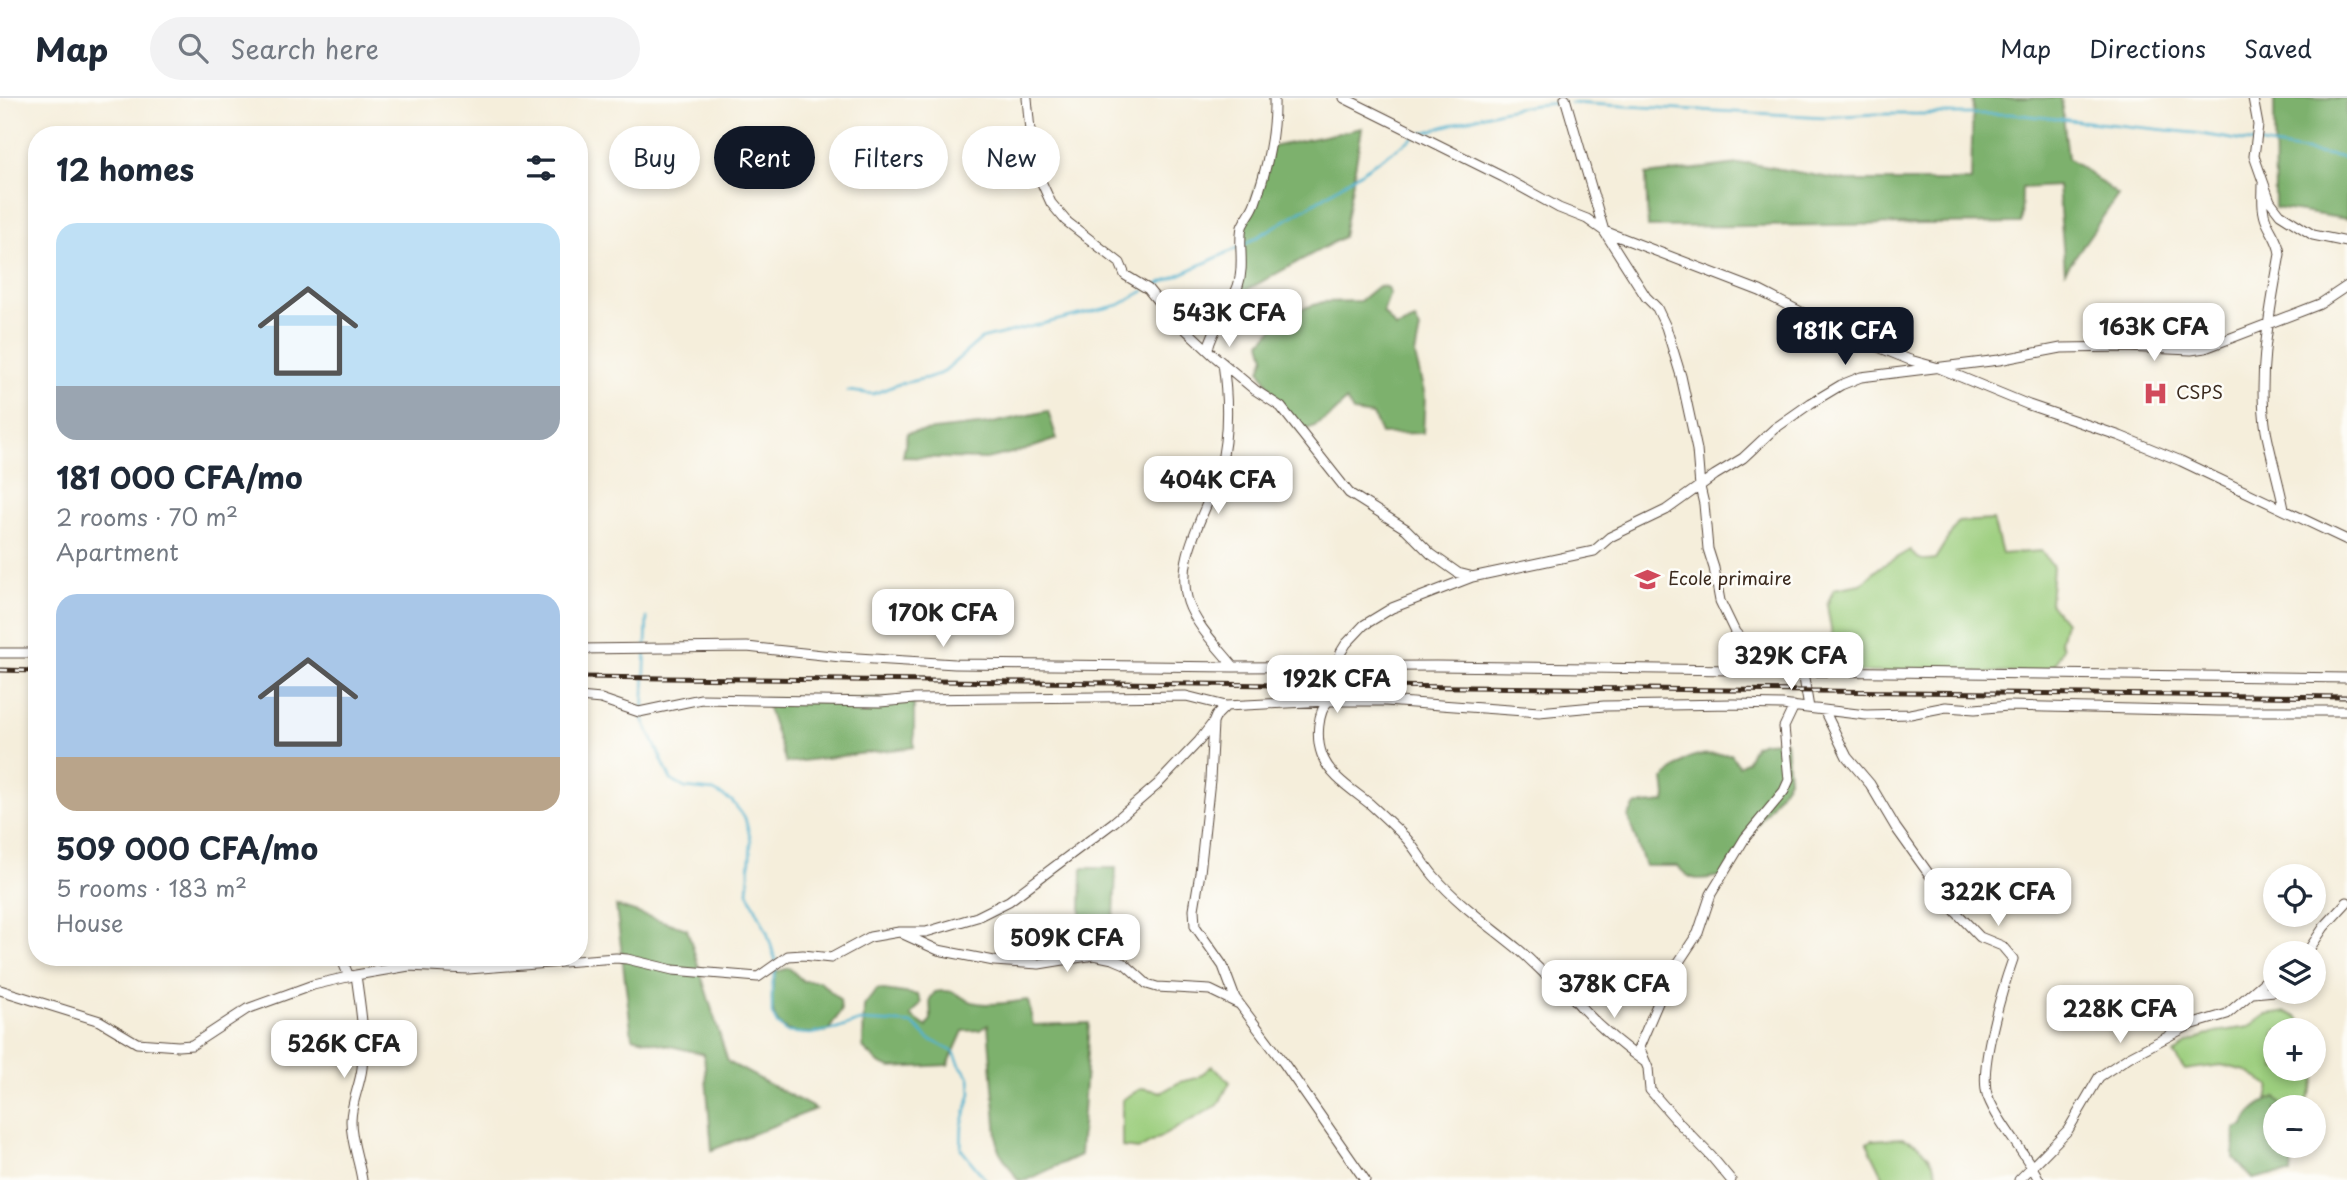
<!DOCTYPE html>
<meta charset="utf-8">
<style>
:root{--surface:#fff;--page:#f2f2f3;--text:#1f2937;--muted:#747a83;--line:#e0e1e3;--accent:#111827}
body{margin:0;font-family:"Playpen Sans",sans-serif;background:var(--page);color:var(--text);height:100vh;display:flex;flex-direction:column;font-size:26px;white-space:nowrap}
*{box-sizing:border-box;margin:0}
p{font-size:23px;color:var(--muted)}
.icon{flex:none;width:38px;height:38px;fill:none;stroke:currentColor;stroke-width:2;stroke-linecap:round;stroke-linejoin:round}
.map{position:relative;flex:1;overflow:hidden}
.details{position:absolute;left:28px;top:28px;width:560px;height:840px;display:flex;flex-direction:column;background:var(--surface);border-radius:28px;box-shadow:0 4px 10px #0003}
.details>*{flex:none}
.top-card{position:absolute;left:609px;top:28px;width:665px;height:63px;display:flex;gap:14px}
.tools{position:absolute;left:2263px;top:766px;display:grid;gap:14px}
.tools a{display:grid;place-items:center;width:63px;height:63px;border-radius:50%;background:var(--surface);box-shadow:0 4px 10px #0003;font-size:35px}
.price{position:absolute;translate:-50% -60px;padding:0 16px;border-radius:14px;background:#fff;color:#222;font-size:23px;line-height:46px;filter:drop-shadow(0 2px 4px #0008)}
.price::after{content:'';position:absolute;left:50%;top:42px;width:21px;height:16px;margin-left:-10px;background:inherit;clip-path:polygon(0 0,100% 0,50% 100%)}
.price.on{background:var(--accent);color:#fff}
ul{padding:0;list-style:none}
li{display:grid;align-content:center;gap:14px;height:371px;padding:0 28px}
li span{display:grid;place-items:center;height:217px;border-radius:21px;color:#555}
li>.icon{margin-inline-start:auto}
span .icon{width:126px;height:126px;fill:#fffc;stroke-width:1}
li b{font-size:30px}
h2{display:flex;justify-content:space-between;align-items:center;height:84px;padding:0 28px;font-size:30px}
.tag{padding:0 24px;border-radius:32px;background:var(--surface);box-shadow:0 4px 10px #0003;font-size:24px;line-height:63px}
.tag.on{background:var(--accent);color:#fff}
header{display:flex;align-items:center;gap:42px;box-sizing:border-box;height:98px;padding:0 35px;background:var(--surface);border-bottom:2px solid var(--line)}
header strong{font-size:33px}
nav{display:flex;gap:38px;margin-inline-start:auto;font-size:24px}
.search{width:490px;height:63px;background:var(--page);display:flex;align-items:center;gap:18px;box-sizing:border-box;padding:0 24px;border-radius:38px;color:var(--muted);font-size:26px}
.map>svg:first-child{display:block}
</style>
<header>
<strong>Map</strong>
<div class="search"><svg class="icon" aria-label="search" viewBox="0 0 24 24"><circle cx="10" cy="10" r="6"/><path d="M15 15l6 6"/></svg>Search here</div>
<nav><a>Map</a><a>Directions</a><a>Saved</a></nav>
</header>
<div class="map">
<svg width="2347" height="1082" viewBox="0 0 2347 1082">
<rect width="100%" height="100%" fill="#fdfcf7"/>
<filter id="ink" filterUnits="userSpaceOnUse"><feTurbulence type="fractalNoise" baseFrequency=".0143" numOctaves="2"/><feDisplacementMap in="SourceGraphic" scale="14" xChannelSelector="R" yChannelSelector="G"/><feConvolveMatrix kernelMatrix="1 2 1 2 8 2 1 2 1" color-interpolation-filters="sRGB"/></filter>
<filter id="wash" filterUnits="userSpaceOnUse"><feTurbulence type="fractalNoise" baseFrequency=".00686" numOctaves="4" result="noise"/><feDisplacementMap in="SourceGraphic" scale="28" xChannelSelector="R" yChannelSelector="G"/><feGaussianBlur stdDeviation="1.57" result="paint"/><feColorMatrix in="noise" values="0 0 0 0 0 0 0 0 0 0 0 0 0 0 0 0 0 1.4 0 .05"/><feComposite in="paint" operator="in"/></filter>
<g filter="url(#wash)">
<rect width="100%" height="100%" fill="#f5eedb"/>
<path fill="#9cce7e" stroke="#6c7c4e" stroke-width="2" d="M 1993,422 L 2002,456 L 2041,453 L 2053,469 L 2050,505 L 2065,524 L 2060,544 L 2063,550 L 2051,575 L 1848,574 L 1833,543 L 1827,507 L 1834,491 L 1861,486 L 1880,469 L 1910,452 C 1917,463 1923,463 1935,461 L 1958,424 Z
M 2287,914 L 2298,920 L 2307,933 L 2275,933 L 2275,971 L 2314,971 L 2314,941 C 2324,962 2315,985 2306,1006 L 2285,1008 L 2276,1000 L 2267,1002 L 2270,988 L 2246,973 L 2221,967 L 2185,972 L 2174,957 L 2187,945 L 2215,934 L 2249,929 L 2266,917 Z
M 1212,968 L 1230,984 L 1218,1007 L 1139,1051 L 1122,1049 L 1122,1002 L 1142,990 L 1162,994 L 1180,984 L 1197,980 Z
M 1902,1040 C 1924,1046 1932,1060 1940,1082 L 1885,1082 L 1867,1045 L 1872,1042 Z"/>
<path fill="#7db16d" stroke="#5c6e46" stroke-width="2" d="M 1973,0 L 2061,0 L 2068,60 L 2118,97 L 2065,173 L 2058,88 L 2022,90 L 2021,125 L 1648,129 L 1646,77 L 1747,65 L 1847,83 L 1971,83 Z
M 2274,0 L 2347,0 L 2347,121 L 2275,110 Z
M 1362,30 L 1343,139 L 1232,200 L 1238,188 L 1242,130 L 1271,49 Z
M 1378,188 L 1386,189 L 1390,195 L 1383,214 L 1396,230 L 1415,222 L 1420,231 L 1415,257 L 1425,298 L 1423,335 L 1381,336 L 1373,317 L 1353,314 L 1346,302 C 1333,318 1320,327 1300,334 L 1281,309 L 1262,276 L 1260,272 L 1265,258 L 1261,244 L 1279,224 L 1295,213 L 1323,204 L 1360,203 Z
M 1048,313 L 1057,341 L 1025,352 L 986,361 L 903,359 L 907,335 L 988,326 Z
M 765,601 L 914,601 L 914,649 L 786,665 Z
M 1786,643 L 1789,682 L 1721,778 C 1702,781 1691,786 1678,768 L 1645,768 L 1628,719 L 1635,707 L 1665,704 L 1666,698 L 1664,681 C 1691,653 1693,657 1731,656 L 1739,668 L 1747,663 L 1754,648 L 1763,644 Z
M 1082,770 L 1116,770 L 1113,848 L 1080,851 Z
M 616,808 L 687,831 L 728,964 L 816,1011 L 712,1052 L 704,956 L 632,939 Z
M 789,870 L 803,883 L 819,883 L 840,902 L 841,913 L 828,933 C 776,943 765,922 775,874 Z
M 877,891 L 918,897 L 921,905 L 911,918 L 927,929 L 931,921 L 930,901 L 935,894 C 959,889 958,902 977,905 C 993,908 1012,904 1028,902 L 1033,927 L 1089,925 L 1080,1057 L 1027,1082 L 1018,1082 L 998,1051 L 988,927 L 980,932 L 963,933 L 948,967 L 891,970 L 880,966 L 863,950 L 864,908 Z
M 2276,999 L 2285,1010 L 2275,1010 L 2275,1048 L 2293,1048 L 2291,1076 L 2270,1077 L 2253,1081 L 2234,1060 L 2235,1031 L 2244,1028 C 2247,1014 2262,1004 2276,999 Z"/>
<g fill="none" stroke-linecap="round" stroke-linejoin="round">
<path stroke="#51b2cf" stroke-width="2.5" d="M 1570,5 L 1825,19 L 1875,16 L 2011,16 L 2195,35 L 2347,60
M 1423,35 C 1468,21 1515,6 1563,5
M 1150,190 L 1242,148 L 1316,104 L 1414,39
M 848,293 L 873,296 L 899,286 L 927,280 L 942,275 L 981,241 L 1119,207 L 1144,193
M 647,520 L 643,621 L 671,682 L 685,690 L 714,693 L 732,703 L 745,720 L 751,743 L 748,794 L 767,834 L 776,864
M 776,871 L 772,887 L 772,916 L 777,926 L 786,934 L 810,936 L 837,931 L 860,923 L 903,925 L 913,926 L 929,941 L 954,954 L 960,967 L 970,980 L 971,995 L 962,1027 L 961,1051 L 986,1082"/>
</g>
</g>
<g filter="url(#ink)">
<g fill="none" stroke-linecap="round" stroke-linejoin="round">
<defs>
<path id="minor" d="M 1027,0 L 1032,55 L 1040,81 L 1051,105 L 1066,123 L 1120,165 L 1125,177 L 1148,191 L 1165,212 L 1213,257 L 1255,292 L 1281,309 L 1349,395 L 1406,431 L 1431,456 L 1458,475 L 1470,478
M 1344,0 L 1503,79 L 1559,110 L 1587,121 L 1604,133 L 1760,193 L 1834,231 L 1910,262 L 1939,270 L 2029,307 L 2120,338 L 2181,363 L 2347,442
M 1565,0 L 1604,133 L 1646,199 L 1657,210 L 1666,229 L 1681,278 L 1697,352 L 1700,389 L 1704,406 L 1708,451 L 1714,470 L 1720,503 L 1735,534 L 1770,574
M 2253,0 L 2258,27 L 2254,58 L 2270,103 L 2280,116 L 2313,137 L 2347,144
M 2263,85 C 2263,98 2261,112 2267,125 C 2272,136 2279,144 2280,156 C 2270,213 2257,275 2266,333 C 2271,359 2279,385 2284,411
M 1208,251 C 1214,227 1230,211 1238,188 C 1245,168 1238,146 1242,129 C 1245,121 1252,114 1255,105 C 1267,71 1275,37 1274,0
M 1223,265 C 1228,301 1229,336 1220,371 C 1208,414 1174,458 1188,504 C 1196,528 1219,550 1234,569
M 579,551 L 747,549 L 841,559 L 955,566 L 1234,569 L 1436,568 L 2347,580
M 0,555 L 37,555
M 1803,574 L 1809,610
M 579,599 L 601,601 L 639,614 L 701,601 L 880,604 L 914,601 L 1186,598 L 1226,608
M 1824,612 L 1847,659 L 1870,686 L 1896,730 L 1956,814 L 1980,839 L 2002,848 L 2013,861 C 2003,889 1977,973 1988,999 C 2000,1029 2025,1053 2039,1082
M 903,836 L 938,852 L 994,863 L 1039,866 L 1094,857 L 1113,861 L 1125,866 L 1147,886 L 1157,889 L 1210,892 L 1239,906
M 2306,856 L 2324,829 L 2347,804
M 341,859 L 349,879
M 356,877 C 360,907 366,940 362,970 C 360,988 351,1004 351,1023 C 351,1044 359,1062 362,1082
M 1669,879 C 1652,886 1605,903 1587,900 C 1557,895 1540,869 1518,851 C 1490,828 1458,806 1434,778 C 1423,765 1416,751 1405,739 C 1394,728 1382,717 1370,706 C 1353,692 1330,679 1322,657 C 1316,641 1317,614 1329,602 C 1334,598 1337,596 1341,591 L 1337,568 L 1341,554 L 1346,546 L 1364,527 L 1392,510 L 1472,479 L 1594,453 L 1610,439 L 1666,412 L 1715,377 L 1743,360 L 1774,331 L 1811,305 L 1841,287 L 1861,279 L 1999,262 L 2061,250 L 2126,249 L 2191,252 L 2205,250 L 2320,206 L 2347,188
M 0,892 L 100,923 L 137,945 L 178,948 L 192,947 L 247,911 L 313,887 L 356,877 L 409,868 L 468,871 L 616,860 L 627,861 L 673,872 L 758,879 L 788,858 L 803,857 L 831,860 L 870,839 L 899,834 L 926,834 L 977,819 L 1009,803 L 1114,724 L 1157,687 L 1199,643 L 1212,626
M 1568,894 C 1591,922 1616,944 1645,964
M 2253,895 L 2275,893
M 1365,1082 L 1283,964 L 1235,900 L 1223,868 L 1195,828 L 1194,811 L 1200,775 L 1210,682 L 1213,625 L 1216,618 L 1226,608 L 1328,603 L 1385,603 L 1539,614 L 1604,608 L 1733,606 L 1782,607 L 1866,617 L 1910,616 L 1946,609 L 1975,611 L 2008,608 L 2219,613 L 2347,613
M 1731,1082 L 1711,1058 L 1678,1024 L 1650,992 L 1648,970 L 1639,949 L 1669,879 L 1698,835 L 1711,796 L 1745,740 L 1784,693 L 1789,682 L 1784,629 L 1794,608
M 2019,1082 L 2068,1032 L 2099,979 L 2129,959 L 2190,927 L 2227,916 L 2275,875"/>
</defs>
<use href="#minor" stroke="#57473a" stroke-width="11"/>
<use href="#minor" stroke="#fff" stroke-width="9"/>
<defs>
<path id="rail" d="M 0,572 L 37,573
M 579,579 L 2347,599"/>
</defs>
<use href="#rail" stroke="#3b2a1e" stroke-width="5"/>
<use href="#rail" stroke="#fdfcf7" stroke-width="2.5" stroke-dasharray="8" stroke-linecap="butt"/>
</g>
</g>
<defs>
<symbol id="hospital-bare" viewBox="-9 -9 18 18"><path d="M-5-5h3v3.5h4V-5h3V5h-3V1.5h-4V5h-3Z" fill="#d1495b" stroke="#fdfcf7" stroke-width="2.5" paint-order="stroke"/></symbol>
<symbol id="school-bare" viewBox="-9 -9 18 18"><path d="M0-5L7-2L0 1L-7-2ZM-4 1L0 2.5L4 1V4Q0 6-4 4Z" fill="#d1495b" stroke="#fdfcf7" stroke-width="2.5" paint-order="stroke"/></symbol>
</defs>
<g fill-rule="evenodd">
<use href="#hospital-bare" x="2138" y="278" width="35" height="35"/>
<use href="#school-bare" x="1630" y="464" width="35" height="35"/>
</g>
<g text-anchor="middle" stroke-width="5" stroke-linejoin="round" paint-order="stroke">
<g font-size="18" fill="#3b2a1e" stroke="#fdfcf7" text-anchor="start">
<text x="2176" y="301">CSPS</text>
<text x="1668" y="487">Ecole primaire</text>
</g>
</g>
</svg>
<div class="tools">
<a><svg class="icon" aria-label="locate" viewBox="0 0 24 24"><circle cx="12" cy="12" r="6"/><path d="M12 2v4M12 18v4M2 12h4M18 12h4"/></svg></a>
<a><svg class="icon" aria-label="layers" viewBox="0 0 24 24"><path d="M12 4l9 5-9 5-9-5zM3 14l9 5 9-5"/></svg></a>
<a>+</a>
<a>−</a>
</div>
<b class="price" style="left:1229px;top:251px">543K CFA</b>
<b class="price" style="left:2154px;top:265px">163K CFA</b>
<b class="price on" style="left:1845px;top:269px">181K CFA</b>
<b class="price" style="left:1218px;top:418px">404K CFA</b>
<b class="price" style="left:943px;top:551px">170K CFA</b>
<b class="price" style="left:1791px;top:594px">329K CFA</b>
<b class="price" style="left:1337px;top:617px">192K CFA</b>
<b class="price" style="left:1998px;top:830px">322K CFA</b>
<b class="price" style="left:1067px;top:876px">509K CFA</b>
<b class="price" style="left:1614px;top:922px">378K CFA</b>
<b class="price" style="left:2120px;top:947px">228K CFA</b>
<b class="price" style="left:344px;top:982px">526K CFA</b>
<div class="top-card">
<a class="tag">Buy</a>
<a class="tag on">Rent</a>
<a class="tag">Filters</a>
<a class="tag">New</a>
</div>
<section class="details">
<h2>12 homes<svg class="icon" aria-label="filters" viewBox="0 0 24 24"><path d="M4 7h16M4 17h16"/><circle cx="9" cy="7" r="2"/><circle cx="15" cy="17" r="2"/></svg></h2>
<ul>
<li><span style="background:linear-gradient(#bfe0f5 75%,#9aa5b1 0)"><svg class="icon" aria-label="home" viewBox="0 0 24 24"><path d="M3 11l9-7 9 7M6 9v11h12V9"/></svg></span><div><b>181 000 CFA/mo</b><p>2 rooms · 70 m²</p><p>Apartment</p></div></li>
<li><span style="background:linear-gradient(#a9c7e8 75%,#b9a48a 0)"><svg class="icon" aria-label="home" viewBox="0 0 24 24"><path d="M3 11l9-7 9 7M6 9v11h12V9"/></svg></span><div><b>509 000 CFA/mo</b><p>5 rooms · 183 m²</p><p>House</p></div></li>
</ul>
</section>
</div>
